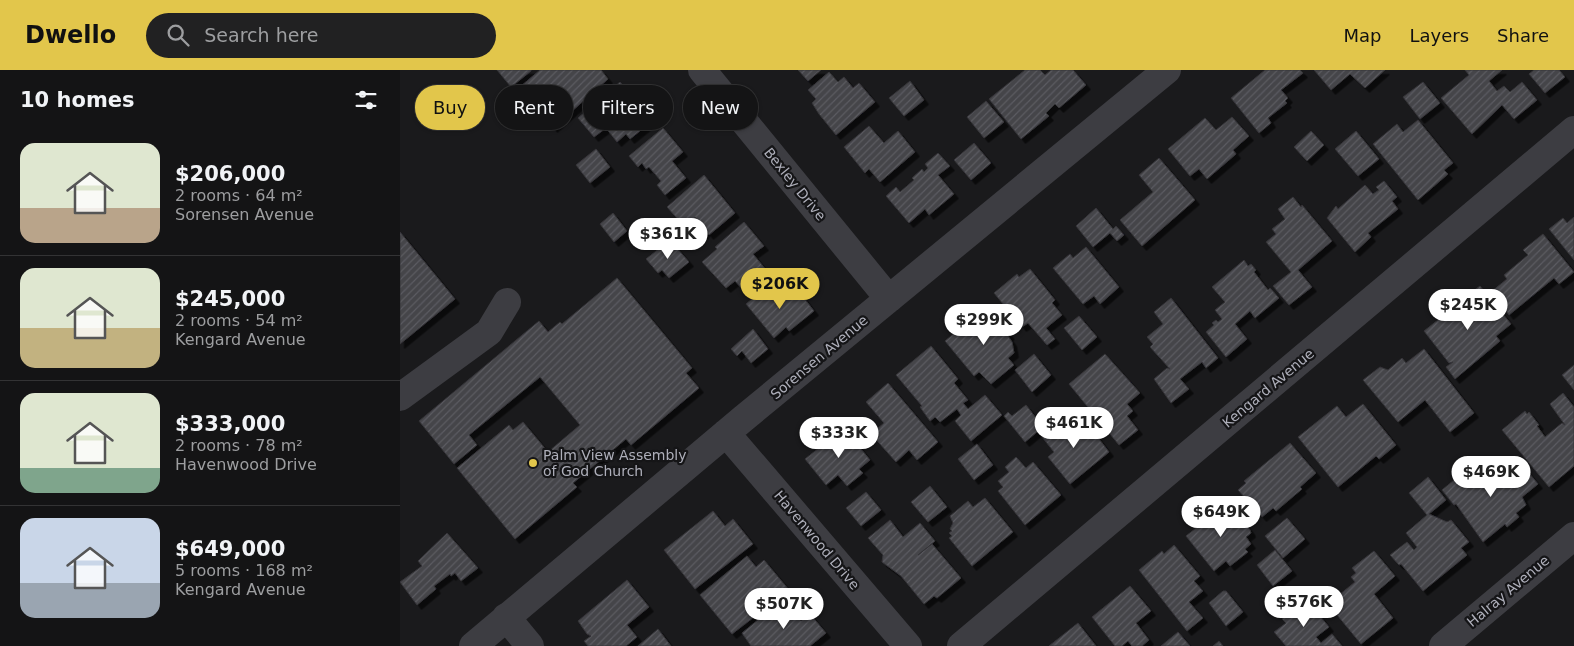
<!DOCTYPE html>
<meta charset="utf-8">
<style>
:root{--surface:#141415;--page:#212122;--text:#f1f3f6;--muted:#9d9ea0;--line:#333334;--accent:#e2c64b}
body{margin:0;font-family:"DejaVu Sans",sans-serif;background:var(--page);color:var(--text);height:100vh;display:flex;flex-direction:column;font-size:19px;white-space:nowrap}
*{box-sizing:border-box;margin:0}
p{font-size:16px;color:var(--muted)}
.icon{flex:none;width:28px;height:28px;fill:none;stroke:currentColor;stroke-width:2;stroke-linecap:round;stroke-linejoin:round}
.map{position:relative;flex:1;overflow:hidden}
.sheet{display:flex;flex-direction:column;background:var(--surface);width:400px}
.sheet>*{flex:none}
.banner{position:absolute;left:15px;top:15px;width:475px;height:45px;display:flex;gap:10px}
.price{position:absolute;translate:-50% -42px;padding:0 11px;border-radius:18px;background:#fff;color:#222;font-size:16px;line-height:32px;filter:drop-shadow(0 1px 2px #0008)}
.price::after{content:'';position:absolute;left:50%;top:30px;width:15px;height:11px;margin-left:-8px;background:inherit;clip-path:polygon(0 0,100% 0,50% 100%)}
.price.current{background:var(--accent);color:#111}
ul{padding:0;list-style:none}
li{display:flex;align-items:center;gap:15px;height:125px;padding:0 20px}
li+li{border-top:1px solid var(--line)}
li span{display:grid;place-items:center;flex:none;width:140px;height:100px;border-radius:15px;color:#555}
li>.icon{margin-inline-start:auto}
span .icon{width:60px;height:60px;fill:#fffc;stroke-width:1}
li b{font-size:21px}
h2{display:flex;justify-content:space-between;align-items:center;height:60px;padding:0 20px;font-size:21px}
.pill{padding:0 18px;border-radius:22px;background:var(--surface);box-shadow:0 1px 4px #0004,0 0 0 1px var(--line);font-size:18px;line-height:45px}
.pill.current{background:var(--accent);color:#111}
header{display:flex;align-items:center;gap:30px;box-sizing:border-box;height:70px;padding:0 25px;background:var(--accent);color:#111}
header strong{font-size:24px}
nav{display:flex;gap:28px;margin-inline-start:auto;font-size:18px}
.search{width:350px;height:45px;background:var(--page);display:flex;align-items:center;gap:12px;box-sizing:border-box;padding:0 18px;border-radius:28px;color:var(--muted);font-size:19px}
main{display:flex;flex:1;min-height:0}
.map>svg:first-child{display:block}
</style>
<header>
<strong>Dwello</strong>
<div class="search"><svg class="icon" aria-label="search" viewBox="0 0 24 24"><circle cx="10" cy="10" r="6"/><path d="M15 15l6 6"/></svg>Search here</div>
<nav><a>Map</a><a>Layers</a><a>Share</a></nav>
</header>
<main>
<section class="sheet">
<h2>10 homes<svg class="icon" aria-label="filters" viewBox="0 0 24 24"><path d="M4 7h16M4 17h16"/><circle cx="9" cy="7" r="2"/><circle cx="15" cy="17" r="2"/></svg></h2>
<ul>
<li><span style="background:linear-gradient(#dfe7d0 65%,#b9a48a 0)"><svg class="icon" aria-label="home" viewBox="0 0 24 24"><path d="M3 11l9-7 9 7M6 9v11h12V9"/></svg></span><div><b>$206,000</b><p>2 rooms · 64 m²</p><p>Sorensen Avenue</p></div></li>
<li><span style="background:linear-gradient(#dfe7d0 60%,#c2b280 0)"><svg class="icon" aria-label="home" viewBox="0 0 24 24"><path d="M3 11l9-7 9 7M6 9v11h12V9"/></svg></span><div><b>$245,000</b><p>2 rooms · 54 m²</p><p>Kengard Avenue</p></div></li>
<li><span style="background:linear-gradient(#dfe7d0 75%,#7fa58c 0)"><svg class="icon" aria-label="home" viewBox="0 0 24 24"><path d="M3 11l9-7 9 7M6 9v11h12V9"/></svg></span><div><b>$333,000</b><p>2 rooms · 78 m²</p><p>Havenwood Drive</p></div></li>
<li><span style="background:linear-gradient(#c9d6e8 65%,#9aa5b1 0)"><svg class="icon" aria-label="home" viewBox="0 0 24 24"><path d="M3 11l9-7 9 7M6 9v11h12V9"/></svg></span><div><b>$649,000</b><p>5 rooms · 168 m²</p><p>Kengard Avenue</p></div></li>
</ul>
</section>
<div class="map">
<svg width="1174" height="576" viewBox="0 0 1174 576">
<defs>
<pattern id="building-hatch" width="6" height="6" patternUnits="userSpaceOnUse" patternTransform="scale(1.25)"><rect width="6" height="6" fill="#444449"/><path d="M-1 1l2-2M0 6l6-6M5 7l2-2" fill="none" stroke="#5c5c61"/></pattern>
<filter id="shadow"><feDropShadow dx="4.5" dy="4.5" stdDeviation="0" flood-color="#0009"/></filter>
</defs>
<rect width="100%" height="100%" fill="#1a1a1c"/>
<path fill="url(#building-hatch)" stroke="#353438" filter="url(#shadow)" d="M 97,0 L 131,0 L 131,1 L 111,17 Z
M 140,0 L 201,0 L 208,9 L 153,58 L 120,17 Z
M 398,0 L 421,0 L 408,11 Z
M 625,0 L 640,0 L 645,5 L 651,0 L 673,0 L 686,15 L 659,38 L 655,34 L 646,43 L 649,46 L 621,69 L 589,29 Z
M 865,0 L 900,0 L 903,3 L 881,20 L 888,28 L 885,31 L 887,33 L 868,48 L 871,53 L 859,63 L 831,28 Z
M 914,0 L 985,0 L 965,18 L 950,4 L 931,20 Z
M 1065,0 L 1102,0 L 1089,11 L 1097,21 L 1104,16 L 1110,22 L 1122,12 L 1137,30 L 1114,49 L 1102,35 L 1072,64 L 1041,28 L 1069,5 Z
M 1134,0 L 1159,0 L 1165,7 L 1145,23 L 1129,4 Z
M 429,2 L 438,12 L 444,7 L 453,18 L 459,13 L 475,32 L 436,65 L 419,44 L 412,33 L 416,29 L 408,20 Z
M 510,11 L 524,30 L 504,46 L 489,28 Z
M 220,12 L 231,25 L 234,22 L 256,48 L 230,69 L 226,64 L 217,72 L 206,58 L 194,67 L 178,48 Z
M 1023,12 L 1040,33 L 1020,49 L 1003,27 Z
M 586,31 L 604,52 L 584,68 L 567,47 Z
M 832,47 L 849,66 L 833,80 L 836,84 L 807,109 L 799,99 L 790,106 L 768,79 L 805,48 L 816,60 Z
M 1018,50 L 1053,93 L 1044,100 L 1048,104 L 1018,130 L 973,74 L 997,54 L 1003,62 Z
M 469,56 L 484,73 L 498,61 L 515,82 L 480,112 L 469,99 L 465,103 L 444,77 Z
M 263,58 L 283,82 L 272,91 L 286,108 L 265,125 L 257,115 L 261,111 L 249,97 L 246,99 L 242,93 L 238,97 L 229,86 Z
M 911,61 L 924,75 L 907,91 L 894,77 Z
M 956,61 L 979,89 L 958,106 L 935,79 Z
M 574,73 L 591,93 L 571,110 L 554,90 Z
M 196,79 L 210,97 L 190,113 L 176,95 Z
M 538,83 L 550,96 L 538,105 L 554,124 L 529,145 L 525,139 L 509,153 L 486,126 L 496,117 L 500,122 L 514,110 L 512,108 L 522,99 L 524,102 L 528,98 L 525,94 Z
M 759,88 L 795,130 L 742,176 L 720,150 L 753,122 L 739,105 Z
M 304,105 L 335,143 L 309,165 L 306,161 L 303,165 L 295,156 L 299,152 L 295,147 L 284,156 L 267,137 Z
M 984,111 L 997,127 L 992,131 L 998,139 L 968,163 L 971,167 L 955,182 L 927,148 L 936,136 L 938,139 L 965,115 L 973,124 L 979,120 L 976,117 Z
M 893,127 L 901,137 L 902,135 L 932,171 L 898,200 L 912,217 L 889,235 L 873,216 L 891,202 L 866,172 L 876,164 L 872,159 L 885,149 L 878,139 Z
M 696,138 L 713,159 L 716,156 L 724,165 L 717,171 L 710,163 L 693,177 L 676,156 Z
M 213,143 L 227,161 L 214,172 L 200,154 Z
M 1174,147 L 1174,190 L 1149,159 L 1163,148 L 1167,153 Z
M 344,152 L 364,176 L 353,184 L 367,201 L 344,221 L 335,211 L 326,218 L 302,192 L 317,179 L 315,177 Z
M 0,162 L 55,229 L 0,274 Z
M 1143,164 L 1174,202 L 1159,214 L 1154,208 L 1109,245 L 1091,222 L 1107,209 L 1104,205 L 1128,185 L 1123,180 Z
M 270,170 L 289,192 L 269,208 L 262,200 L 258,203 L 246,189 Z
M 686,177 L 719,217 L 700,234 L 694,226 L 683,234 L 653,198 L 670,184 L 673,188 Z
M 844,190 L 848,196 L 851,194 L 856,200 L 854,202 L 868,220 L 870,218 L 879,228 L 855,248 L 850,241 L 835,254 L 847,269 L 826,287 L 806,262 L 814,255 L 812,253 L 816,250 L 818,252 L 822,249 L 815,240 L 825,232 L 812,217 Z
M 630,199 L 655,230 L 652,233 L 662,245 L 646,258 L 655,269 L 647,275 L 628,253 L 622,257 L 594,223 L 617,204 L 619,207 Z
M 217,208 L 292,298 L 286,303 L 299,318 L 231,375 L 226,369 L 173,413 L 177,417 L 115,469 L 57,398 L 109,355 L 113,360 L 123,352 L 148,382 L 180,355 L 140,307 L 69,365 L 77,375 L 54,394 L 19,351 L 139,251 L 148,262 L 160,252 L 162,254 Z
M 394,215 L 414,241 L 389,261 L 386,257 L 374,268 L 346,234 L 364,219 L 374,231 Z
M 1080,216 L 1111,254 L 1096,266 L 1100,271 L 1055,309 L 1046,297 L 1053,292 L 1049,293 L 1024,261 L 1043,246 L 1042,244 Z
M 771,228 L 818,288 L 806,298 L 802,292 L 780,309 L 789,319 L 771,333 L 754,309 L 767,298 L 770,299 L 750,277 L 753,274 L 747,267 L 763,254 L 754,242 Z
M 586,237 L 610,265 L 608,266 L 612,272 L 614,283 L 608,288 L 614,295 L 591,314 L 579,302 L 574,306 L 545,271 Z
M 679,246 L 697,267 L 682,280 L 664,258 Z
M 353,259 L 368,279 L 351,293 L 342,281 L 337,286 L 331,279 Z
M 531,276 L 558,309 L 554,313 L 568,330 L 563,333 L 568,339 L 585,325 L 602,345 L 571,371 L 555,351 L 561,345 L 557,339 L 540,352 L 535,347 L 530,351 L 520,337 L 522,336 L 496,305 Z
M 1024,279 L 1074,343 L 1050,362 L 1025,330 L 998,352 L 963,310 L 980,297 L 988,300 L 1002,288 L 1006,293 Z
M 634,284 L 651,305 L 632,322 L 615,300 Z
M 705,284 L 740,323 L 727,334 L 733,341 L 727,346 L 738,360 L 719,375 L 669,314 Z
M 1174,295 L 1174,320 L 1162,305 Z
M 488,313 L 538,372 L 517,390 L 509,380 L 496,392 L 471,364 L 484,353 L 466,332 Z
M 1163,323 L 1174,337 L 1174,396 L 1149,417 L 1102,360 L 1125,341 L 1127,344 L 1129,342 L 1139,355 L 1137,356 L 1145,367 L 1162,353 L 1165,355 L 1150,334 Z
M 963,334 L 996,375 L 979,389 L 976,386 L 938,417 L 898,367 L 937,336 L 946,347 Z
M 626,335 L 643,357 L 625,372 L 604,346 L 608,342 L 612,346 Z
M 683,348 L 709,382 L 670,414 L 648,387 L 654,382 L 642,367 L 664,349 L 671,357 Z
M 444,358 L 470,390 L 459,399 L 463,403 L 447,416 L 438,405 L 426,415 L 405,389 Z
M 890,373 L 916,403 L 900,417 L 902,419 L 876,441 L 873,438 L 862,447 L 838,420 L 846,413 L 844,411 Z
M 577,374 L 593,395 L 574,410 L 558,389 Z
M 616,387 L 626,398 L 633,392 L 661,425 L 625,455 L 598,421 L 603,417 L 598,411 L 609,402 L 605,397 Z
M 1119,391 L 1138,414 L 1122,427 L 1126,435 L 1116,443 L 1119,447 L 1107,457 L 1105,454 L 1083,472 L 1056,434 L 1054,435 L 1042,420 L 1065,401 L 1072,408 L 1086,396 L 1095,406 L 1099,403 L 1101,405 Z
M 1028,407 L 1046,430 L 1029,444 L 1047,452 L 1051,450 L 1069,472 L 1061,478 L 1067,485 L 1023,521 L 1001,494 L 999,495 L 990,485 L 1007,472 L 1014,480 L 1017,477 L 1006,463 L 1027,445 L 1009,423 Z
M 530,416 L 547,437 L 528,452 L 511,432 Z
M 466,422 L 481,440 L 461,456 L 446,438 Z
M 585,428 L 613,462 L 572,496 L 549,468 L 552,466 L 549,463 L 552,461 L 550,459 L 553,453 L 550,446 L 568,431 L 573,437 Z
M 828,433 L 850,460 L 851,463 L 846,467 L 851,474 L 845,479 L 848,482 L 830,496 L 826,491 L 814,501 L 786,466 Z
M 313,441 L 325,456 L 333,449 L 353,474 L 295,519 L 264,480 Z
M 887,448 L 905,469 L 883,488 L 865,466 Z
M 490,450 L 503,467 L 520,453 L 535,471 L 518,485 L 532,474 L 561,508 L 537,528 L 534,526 L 524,534 L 501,506 L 482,492 L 483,485 L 468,468 Z
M 47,463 L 78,498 L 61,511 L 55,503 L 51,506 L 50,504 L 34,516 L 36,519 L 17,535 L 0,512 L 22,496 L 18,491 Z
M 774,475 L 800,506 L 794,511 L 803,521 L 789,532 L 803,548 L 787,561 L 739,500 L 762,481 L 764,484 Z
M 875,480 L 892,501 L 873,516 L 857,495 Z
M 974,481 L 995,506 L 974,524 L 993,548 L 961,574 L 928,534 L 955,512 L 951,507 L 956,503 L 952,498 Z
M 347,486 L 356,497 L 364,490 L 389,520 L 332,564 L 300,525 Z
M 227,510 L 249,537 L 227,555 L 237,567 L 226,576 L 188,576 L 184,571 L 191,566 L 187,564 L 178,551 Z
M 730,516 L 751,541 L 736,553 L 749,570 L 742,576 L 732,576 L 728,571 L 722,576 L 715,576 L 692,547 Z
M 823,521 L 826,521 L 843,542 L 826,556 L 809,533 Z
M 906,529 L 929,557 L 916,567 L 921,573 L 932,564 L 942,576 L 886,576 L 874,562 L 886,553 L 882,549 Z
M 386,532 L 401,551 L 410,544 L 426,563 L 410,576 L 351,576 L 342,563 L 364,545 L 367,548 Z
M 678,553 L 696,576 L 649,576 Z
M 258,559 L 271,576 L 238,576 Z
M 778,562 L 790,576 L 761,576 Z
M 819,571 L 823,576 L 813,576 Z"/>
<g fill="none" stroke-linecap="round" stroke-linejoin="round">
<path stroke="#3d3d42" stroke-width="28" d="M 302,0 L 489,229
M 0,327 L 89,262 L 107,232
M 326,363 L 508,576
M 106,547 L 130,576
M 73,576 L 344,348 L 767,0
M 561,576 L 1174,60
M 1043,576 L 1174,466"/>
</g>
<circle fill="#e2c64b" stroke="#151517" stroke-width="2" cx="133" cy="393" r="5"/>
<g text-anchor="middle" stroke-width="4.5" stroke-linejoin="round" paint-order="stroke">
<g font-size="14" fill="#aeafba" stroke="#151517">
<text transform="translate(395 114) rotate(51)" y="5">Bexley Drive</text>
<text transform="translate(419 287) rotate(-40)" y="5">Sorensen Avenue</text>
<text transform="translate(868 318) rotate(-40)" y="5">Kengard Avenue</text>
<text transform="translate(417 470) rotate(50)" y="5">Havenwood Drive</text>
<text transform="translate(1108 521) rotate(-40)" y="5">Halray Avenue</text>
</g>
<g font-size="14" fill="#aeafba" stroke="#151517" text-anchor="start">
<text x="143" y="390">Palm View Assembly<tspan x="143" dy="16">of God Church</tspan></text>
</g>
</g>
</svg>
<b class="price" style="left:268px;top:190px">$361K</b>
<b class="price current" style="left:380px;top:240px">$206K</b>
<b class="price" style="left:1068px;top:261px">$245K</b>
<b class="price" style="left:584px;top:276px">$299K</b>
<b class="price" style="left:674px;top:379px">$461K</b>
<b class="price" style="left:439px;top:389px">$333K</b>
<b class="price" style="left:1091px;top:428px">$469K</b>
<b class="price" style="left:821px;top:468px">$649K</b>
<b class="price" style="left:904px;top:558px">$576K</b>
<b class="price" style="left:384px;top:560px">$507K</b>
<div class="banner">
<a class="pill current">Buy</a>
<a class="pill">Rent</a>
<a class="pill">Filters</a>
<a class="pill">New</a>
</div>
</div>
</main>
